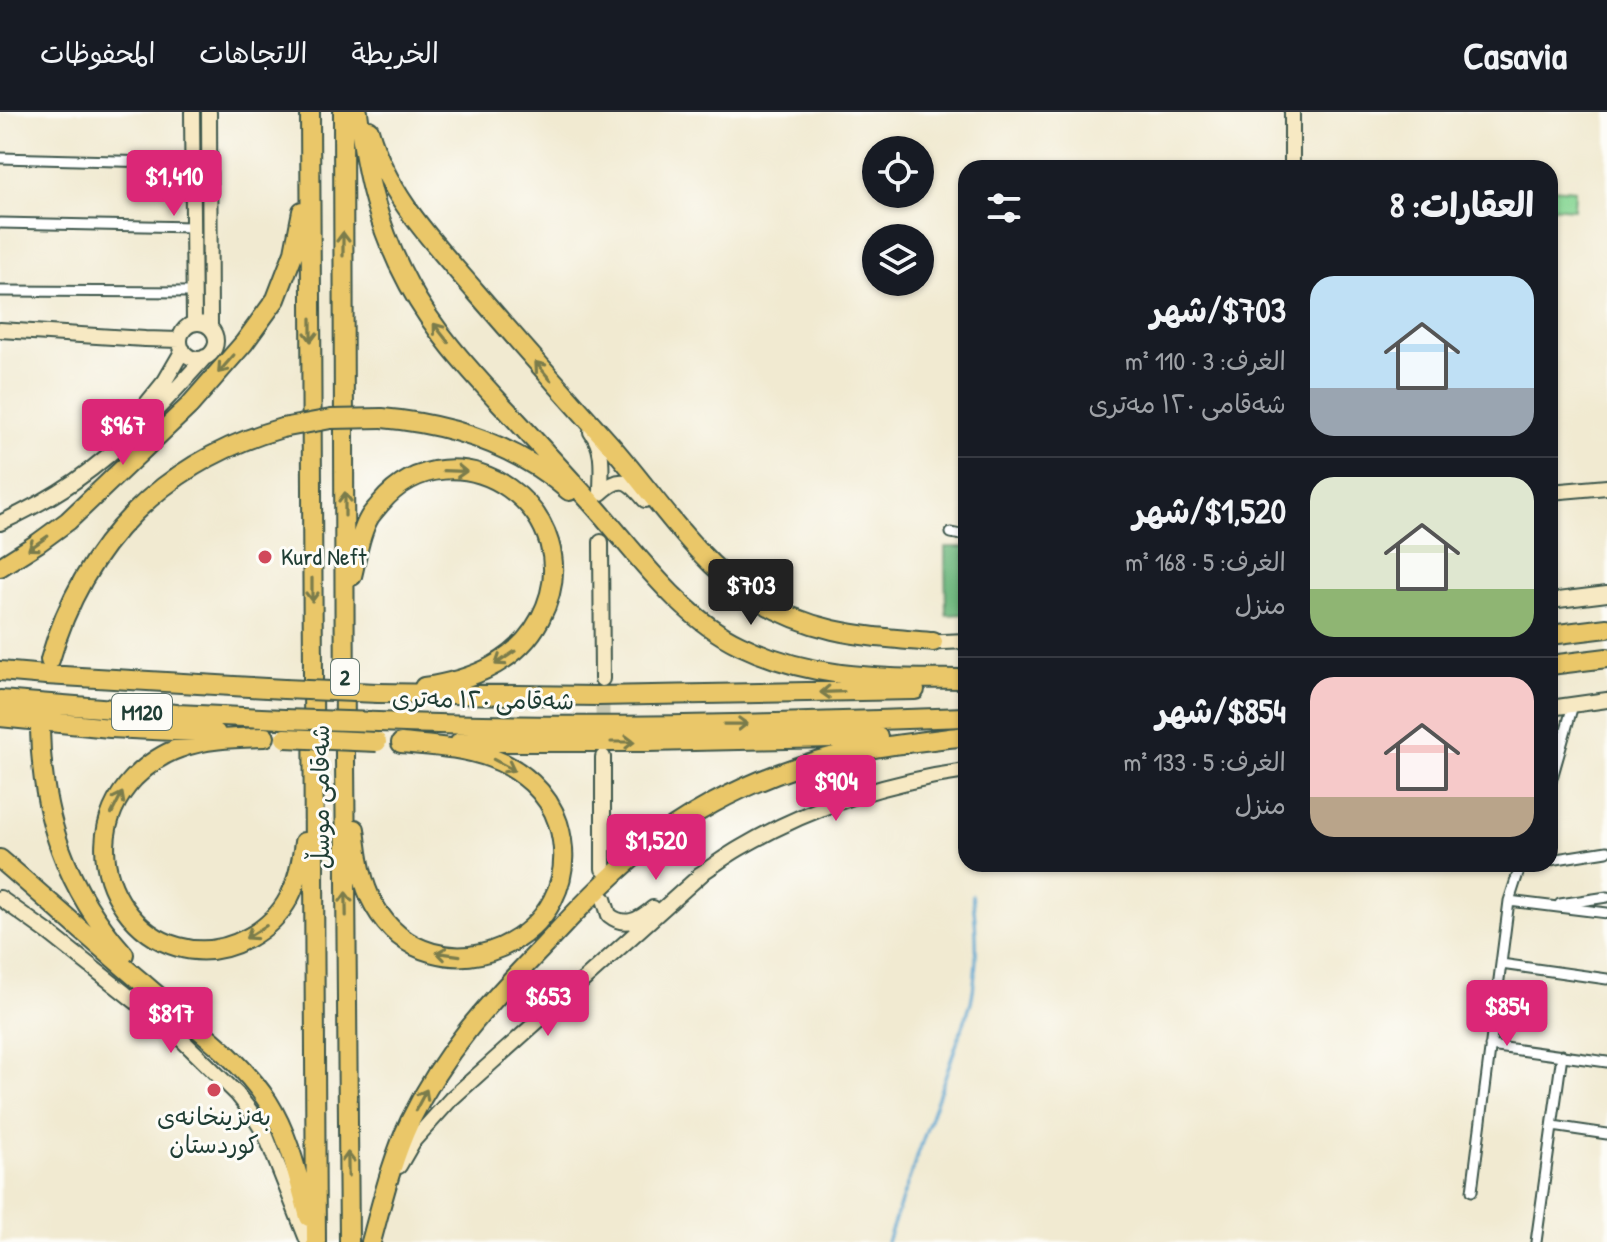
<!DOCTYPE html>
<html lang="ar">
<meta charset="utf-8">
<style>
:root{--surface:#171b24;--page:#20242c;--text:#f1f3f6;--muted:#9ea1a6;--line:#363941;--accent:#db2777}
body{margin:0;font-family:"Patrick Hand","Playpen Sans Arabic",sans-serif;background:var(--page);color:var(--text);direction:rtl;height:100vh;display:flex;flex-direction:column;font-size:30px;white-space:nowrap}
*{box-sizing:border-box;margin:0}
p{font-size:26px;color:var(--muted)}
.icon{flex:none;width:44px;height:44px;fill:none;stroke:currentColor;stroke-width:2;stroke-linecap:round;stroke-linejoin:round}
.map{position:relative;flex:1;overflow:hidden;direction:ltr}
.panel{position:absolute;left:958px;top:48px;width:600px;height:712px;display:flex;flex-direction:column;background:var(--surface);border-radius:24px;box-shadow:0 2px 6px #0004;direction:rtl}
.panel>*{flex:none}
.controls{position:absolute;left:862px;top:24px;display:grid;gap:16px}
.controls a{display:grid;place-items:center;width:72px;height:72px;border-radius:50%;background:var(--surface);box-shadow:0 2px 6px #0004;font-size:40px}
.price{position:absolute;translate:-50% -68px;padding:0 18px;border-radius:8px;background:var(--accent);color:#fff;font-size:26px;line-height:52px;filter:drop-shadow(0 2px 4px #0008)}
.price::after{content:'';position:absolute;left:50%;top:48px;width:24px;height:18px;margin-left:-12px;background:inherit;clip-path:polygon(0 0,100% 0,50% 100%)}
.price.on{background:#222;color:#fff}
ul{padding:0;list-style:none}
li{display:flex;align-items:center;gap:24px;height:200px;padding:0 24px}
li+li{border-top:2px solid var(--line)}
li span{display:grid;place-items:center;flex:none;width:224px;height:160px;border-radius:24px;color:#555}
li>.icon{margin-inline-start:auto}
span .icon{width:96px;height:96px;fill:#fffc;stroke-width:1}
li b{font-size:34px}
h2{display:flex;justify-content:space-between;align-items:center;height:96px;padding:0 24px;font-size:34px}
header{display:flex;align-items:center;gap:48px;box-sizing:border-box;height:112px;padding:0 40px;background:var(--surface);border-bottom:2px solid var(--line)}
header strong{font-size:38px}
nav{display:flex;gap:44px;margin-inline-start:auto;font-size:28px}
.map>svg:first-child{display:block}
</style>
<header>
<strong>Casavia</strong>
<nav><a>الخريطة</a><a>الاتجاهات</a><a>المحفوظات</a></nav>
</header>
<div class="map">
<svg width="1607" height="1130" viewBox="0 0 1607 1130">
<rect width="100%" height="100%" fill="#fdfcf7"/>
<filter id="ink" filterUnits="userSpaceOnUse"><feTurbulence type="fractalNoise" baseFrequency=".0125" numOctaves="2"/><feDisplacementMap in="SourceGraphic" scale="16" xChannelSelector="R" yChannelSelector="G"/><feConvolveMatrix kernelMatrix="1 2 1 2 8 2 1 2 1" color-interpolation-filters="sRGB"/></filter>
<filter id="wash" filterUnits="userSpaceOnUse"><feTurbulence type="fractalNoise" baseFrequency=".006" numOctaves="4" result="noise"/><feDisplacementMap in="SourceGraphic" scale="32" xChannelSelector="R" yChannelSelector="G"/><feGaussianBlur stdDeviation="1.8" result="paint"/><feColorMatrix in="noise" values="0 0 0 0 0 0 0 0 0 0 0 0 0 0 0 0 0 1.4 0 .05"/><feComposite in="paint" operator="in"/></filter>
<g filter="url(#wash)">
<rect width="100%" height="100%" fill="#f1ead1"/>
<path fill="#8ad796" stroke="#548a65" stroke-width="2" d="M 1550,76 L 1575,78 L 1574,97 L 1550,95 Z"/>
<path fill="#6fb87f" stroke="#477a5a" stroke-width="2" d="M 945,435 L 966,435 L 966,502 L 946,503 Z"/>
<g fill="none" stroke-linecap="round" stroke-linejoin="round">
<path stroke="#56a3cf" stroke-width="3" d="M 887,1130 L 971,891 C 978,854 978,820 972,783"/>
</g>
</g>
<g filter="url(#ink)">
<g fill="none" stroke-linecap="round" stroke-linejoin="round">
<path stroke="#c7c7b2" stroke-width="14" stroke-dasharray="14 7" stroke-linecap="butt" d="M 602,573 L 603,621"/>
<defs>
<path id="street" d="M 0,46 L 193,51
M 0,111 L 193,115
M 0,179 L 193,180
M 951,421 L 966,424
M 1550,673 L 1573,593
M 1550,748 L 1607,739
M 1509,789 L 1607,801
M 1560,792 L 1607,785
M 1501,852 L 1607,867
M 1490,934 L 1607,950
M 1553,1014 L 1607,1022
M 1472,1079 L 1509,789 L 1521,752
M 1536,1130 L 1562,943"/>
<path id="secondary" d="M 192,0 L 194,211
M 209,0 L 210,214
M 1292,56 L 1292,0
M180 229a18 18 0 1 1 36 0a18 18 0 1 1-36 0Z
M 0,218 L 145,227 L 180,228
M 135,306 L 165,269 L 183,238
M 591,320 C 605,338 601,359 601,381
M 1550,380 L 1607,375
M 601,381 C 622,361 630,370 645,388
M 0,411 C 26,399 52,385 75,369 C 124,335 166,289 205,245
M 601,430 L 602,567
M 1550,489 L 1607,482
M 922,531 L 966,529
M 1550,596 L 1607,588
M 603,645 L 603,757
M 699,763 C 713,754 726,744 740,736 C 810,695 886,670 966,659
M 0,786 L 49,821 L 174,920 L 237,982 L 251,1000 L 266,1024 L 308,1130
M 604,787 L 609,803 C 625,816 639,808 653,796
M 399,1054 L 414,1028 L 451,987 L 704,760"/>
<path id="highway" d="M 310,0 L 316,1130
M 343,0 L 345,647 L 349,1130
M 358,0 C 366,64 378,116 409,173 C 433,218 468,256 502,293 C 531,324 559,355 588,387 C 633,436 678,504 740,533 C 815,569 885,566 966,567
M 369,18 C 387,83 433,130 475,179 C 519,230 563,280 608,330 C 653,380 695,449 753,485 C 815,523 863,524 933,530
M 382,306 C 451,312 516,333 569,379
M 0,455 L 38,431 L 68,409 L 189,294 L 244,231 L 276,187 L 294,140 L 302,99
M 352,464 C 357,445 359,423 369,406 C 372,401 377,396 380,392 C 453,304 597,399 540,507 C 517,551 471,568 424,575
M 1550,523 L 1607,516
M 50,548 C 83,431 165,349 282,316
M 1550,553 L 1607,546
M 0,559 L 46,563 L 284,577
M 378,581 L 598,584 L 915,578
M 0,588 L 177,602 L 284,607
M 0,605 L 110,616 L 216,621
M 378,610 C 574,618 770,612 966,605
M 40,618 C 42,705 66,777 124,842
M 265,625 C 236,626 207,626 180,636 C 162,642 147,653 134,666 C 56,748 150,879 248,826 C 288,804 299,772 304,730
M 460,630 L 649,630 L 878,625
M 355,717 C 358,743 361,770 374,793 C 432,897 594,829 558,711 C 548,680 521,657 491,646 C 462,635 431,634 401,631
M 0,747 C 48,788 95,831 144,872 C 186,909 237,942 268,990 C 290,1025 298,1066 309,1105
M 371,1130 C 382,1090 392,1047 410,1009 C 445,938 487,893 541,837 C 572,804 601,772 636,743 C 683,704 741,673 800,654 C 854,636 910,631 966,624"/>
</defs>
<use href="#street" stroke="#3e574c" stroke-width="13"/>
<use href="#secondary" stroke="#3e574c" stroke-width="18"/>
<use href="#highway" stroke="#3e574c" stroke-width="22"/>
<use href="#street" stroke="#fff" stroke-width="9"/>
<use href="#secondary" stroke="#f7e9c3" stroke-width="14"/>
<use href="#highway" stroke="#eac769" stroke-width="18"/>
<defs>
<path id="highway-bridge" d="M 282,316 L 331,307 L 382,306
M 284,577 L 378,581
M 284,607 L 378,610
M 285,626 L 377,630"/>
</defs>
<use href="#highway-bridge" stroke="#3e574c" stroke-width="22" stroke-linecap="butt"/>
<use href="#highway-bridge" stroke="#eac769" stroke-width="18"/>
</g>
<defs><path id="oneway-shaft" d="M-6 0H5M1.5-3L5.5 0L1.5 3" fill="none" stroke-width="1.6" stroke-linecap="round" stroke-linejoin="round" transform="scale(2)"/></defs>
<g stroke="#7a7b4c">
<use href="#oneway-shaft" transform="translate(343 132) rotate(-90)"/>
<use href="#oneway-shaft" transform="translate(311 218) rotate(90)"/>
<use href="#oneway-shaft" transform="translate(441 221) rotate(-128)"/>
<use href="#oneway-shaft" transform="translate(226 252) rotate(131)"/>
<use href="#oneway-shaft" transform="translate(543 259) rotate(-130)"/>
<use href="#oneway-shaft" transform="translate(455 359) rotate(2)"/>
<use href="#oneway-shaft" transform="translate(345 392) rotate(-90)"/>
<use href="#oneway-shaft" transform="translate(38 431) rotate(145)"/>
<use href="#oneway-shaft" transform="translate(312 478) rotate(90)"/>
<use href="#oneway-shaft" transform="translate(505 546) rotate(146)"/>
<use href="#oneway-shaft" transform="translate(832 580) rotate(178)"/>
<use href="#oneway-shaft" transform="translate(736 612) rotate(-1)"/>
<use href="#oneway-shaft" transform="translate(623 630)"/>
<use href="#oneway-shaft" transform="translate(504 653) rotate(28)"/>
<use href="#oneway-shaft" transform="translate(117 691) rotate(-63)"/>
<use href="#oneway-shaft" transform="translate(346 792) rotate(-91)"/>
<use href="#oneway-shaft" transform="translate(256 820) rotate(148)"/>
<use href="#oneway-shaft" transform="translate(448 842) rotate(-172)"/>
<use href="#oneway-shaft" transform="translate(421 988) rotate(-62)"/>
<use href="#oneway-shaft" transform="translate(348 1052) rotate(-91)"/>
</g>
</g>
<g fill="#d1495b" stroke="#fdfcf7" stroke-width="3">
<circle cx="265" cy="445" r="8"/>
<circle cx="214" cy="978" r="8"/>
</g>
<g text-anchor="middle" stroke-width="6" stroke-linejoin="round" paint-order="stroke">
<g fill="#fdfcf7" stroke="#62766e" stroke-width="2">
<rect x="331" y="547" width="28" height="36" rx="6"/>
<rect x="112" y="582" width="60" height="36" rx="6"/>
</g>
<g font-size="22" font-weight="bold" fill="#1f3d34">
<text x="345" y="573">2</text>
<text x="142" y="608">M120</text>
</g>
<g font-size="24" fill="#1f3d34" stroke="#fdfcf7" text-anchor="start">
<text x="281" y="453">Kurd Neft</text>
<text x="214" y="1013" text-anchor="middle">بەنزینخانەی<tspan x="214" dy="28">کوردستان</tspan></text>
</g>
<g font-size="24" fill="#1f3d34" stroke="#fdfcf7">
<text transform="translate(483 588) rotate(1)" y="8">شەقامی ١٢٠ مەتری</text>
<text transform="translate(321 685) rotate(-90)" y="8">شەقامی موسڵ</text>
</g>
</g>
</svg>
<div class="controls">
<a><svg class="icon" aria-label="locate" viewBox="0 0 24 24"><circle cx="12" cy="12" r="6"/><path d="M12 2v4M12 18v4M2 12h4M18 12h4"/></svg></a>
<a><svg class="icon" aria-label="layers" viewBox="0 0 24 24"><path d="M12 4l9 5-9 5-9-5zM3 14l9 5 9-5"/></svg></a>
</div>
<b class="price" style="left:174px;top:106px">$1,410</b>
<b class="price" style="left:123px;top:355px">$967</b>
<b class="price on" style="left:751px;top:515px">$703</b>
<b class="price" style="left:836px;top:711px">$904</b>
<b class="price" style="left:656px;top:770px">$1,520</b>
<b class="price" style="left:548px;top:926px">$653</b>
<b class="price" style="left:1507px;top:936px">$854</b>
<b class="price" style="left:171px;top:943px">$817</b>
<section class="panel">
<h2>العقارات: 8<svg class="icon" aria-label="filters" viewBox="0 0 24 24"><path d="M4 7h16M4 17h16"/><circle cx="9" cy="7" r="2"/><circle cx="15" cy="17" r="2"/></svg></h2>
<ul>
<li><span style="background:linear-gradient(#bfe0f5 70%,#9aa5b1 0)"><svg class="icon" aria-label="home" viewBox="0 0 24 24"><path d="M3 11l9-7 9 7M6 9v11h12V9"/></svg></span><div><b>$703/شهر</b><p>الغرف: 3 · 110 m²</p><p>شەقامی ١٢٠ مەتری</p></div></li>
<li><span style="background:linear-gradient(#dfe7d0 70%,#8fb573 0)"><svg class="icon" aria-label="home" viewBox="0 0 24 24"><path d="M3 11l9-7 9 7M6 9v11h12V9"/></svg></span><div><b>$1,520/شهر</b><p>الغرف: 5 · 168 m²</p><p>منزل</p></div></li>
<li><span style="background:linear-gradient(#f6c9c9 75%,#b9a48a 0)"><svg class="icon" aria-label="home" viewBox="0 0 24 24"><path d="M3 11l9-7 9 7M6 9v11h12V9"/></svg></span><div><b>$854/شهر</b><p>الغرف: 5 · 133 m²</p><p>منزل</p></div></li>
</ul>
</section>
</div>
